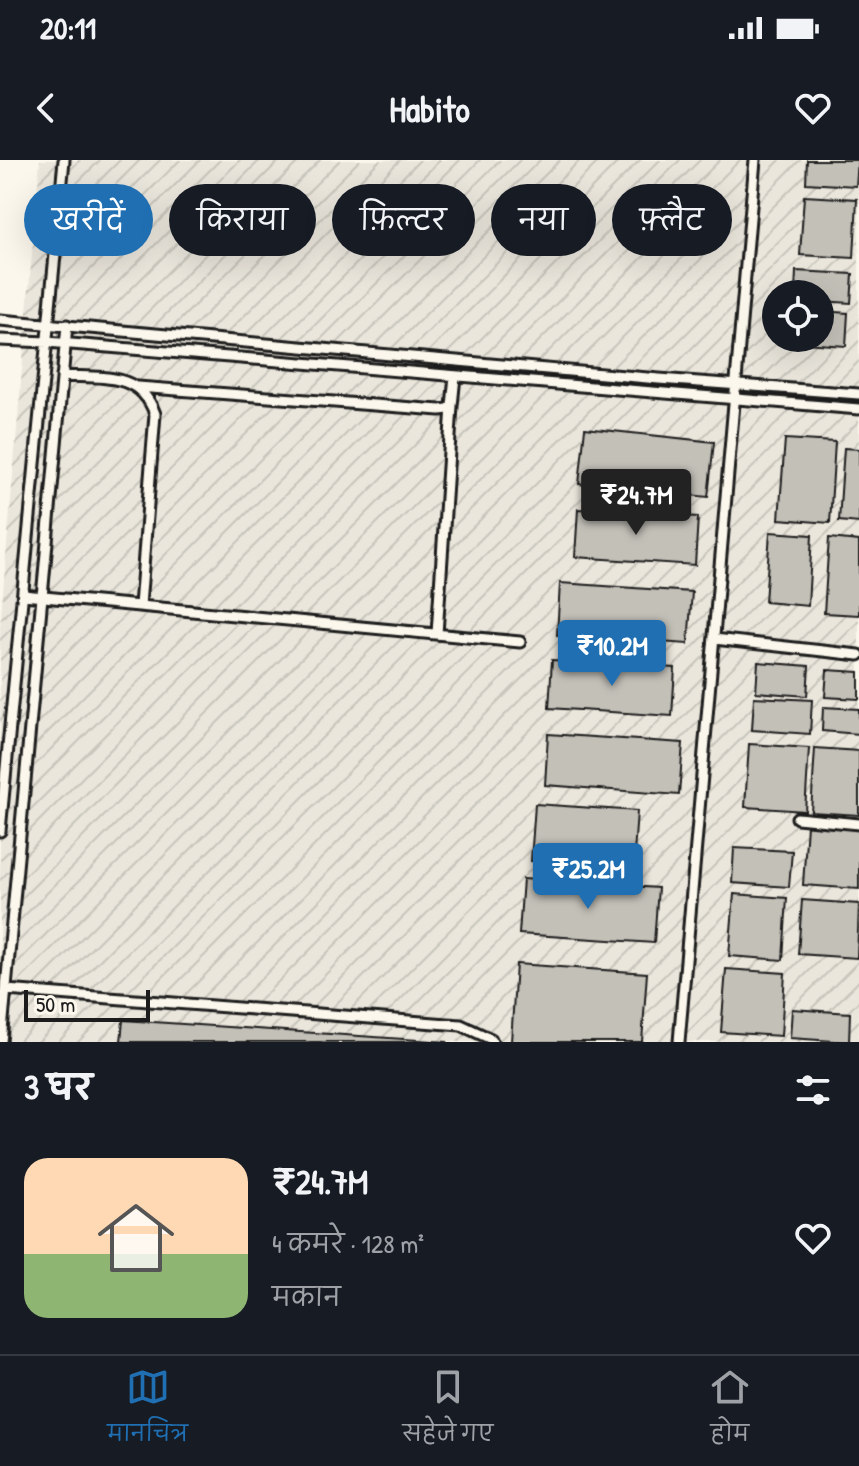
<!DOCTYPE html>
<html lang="hi">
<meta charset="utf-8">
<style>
:root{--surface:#171b24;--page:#20242c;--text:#f1f3f6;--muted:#9ea1a6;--line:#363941;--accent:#1f6fb2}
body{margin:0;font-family:"Patrick Hand","Playpen Sans Deva",sans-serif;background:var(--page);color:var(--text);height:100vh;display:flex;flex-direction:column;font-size:30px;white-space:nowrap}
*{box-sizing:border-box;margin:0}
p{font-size:26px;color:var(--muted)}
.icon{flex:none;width:44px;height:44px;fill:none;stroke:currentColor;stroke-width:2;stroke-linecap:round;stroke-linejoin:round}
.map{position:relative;height:882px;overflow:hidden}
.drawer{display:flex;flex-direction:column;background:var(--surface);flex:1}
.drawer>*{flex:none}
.hud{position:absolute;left:24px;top:24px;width:812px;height:72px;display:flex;gap:16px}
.buttons{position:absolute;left:762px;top:120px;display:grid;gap:16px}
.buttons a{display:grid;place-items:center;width:72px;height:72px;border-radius:50%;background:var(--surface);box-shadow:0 8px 32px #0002;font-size:40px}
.scale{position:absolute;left:24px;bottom:20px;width:126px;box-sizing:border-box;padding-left:8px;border:4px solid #1c1c1c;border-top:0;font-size:22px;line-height:28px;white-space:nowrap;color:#1c1c1c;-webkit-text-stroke:6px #fbf7ec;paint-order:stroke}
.price{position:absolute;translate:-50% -68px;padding:0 18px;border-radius:8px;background:var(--accent);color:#fff;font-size:26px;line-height:52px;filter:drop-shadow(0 2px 4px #0008)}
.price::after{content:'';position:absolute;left:50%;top:48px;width:24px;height:18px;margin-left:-12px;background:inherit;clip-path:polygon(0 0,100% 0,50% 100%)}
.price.current{background:#222;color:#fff}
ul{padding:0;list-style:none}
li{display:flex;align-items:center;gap:24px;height:200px;padding:0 24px}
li+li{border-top:2px solid var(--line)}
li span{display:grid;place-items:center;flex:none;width:224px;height:160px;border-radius:24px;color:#555}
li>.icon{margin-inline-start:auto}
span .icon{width:96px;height:96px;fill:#fffc;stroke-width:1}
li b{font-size:34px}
h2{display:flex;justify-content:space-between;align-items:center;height:96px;padding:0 24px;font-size:34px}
.chip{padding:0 28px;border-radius:36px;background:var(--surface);box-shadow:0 8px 32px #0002;font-size:28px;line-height:72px}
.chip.current{background:var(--accent);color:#fff}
.status{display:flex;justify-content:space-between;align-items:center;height:56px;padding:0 40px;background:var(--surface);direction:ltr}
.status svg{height:22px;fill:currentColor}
header{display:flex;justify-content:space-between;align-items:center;height:104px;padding:0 24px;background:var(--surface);font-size:36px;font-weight:800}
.menu{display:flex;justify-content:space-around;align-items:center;height:112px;border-top:2px solid var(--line);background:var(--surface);font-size:22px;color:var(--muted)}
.menu a{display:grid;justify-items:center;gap:4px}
.menu .current{color:var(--accent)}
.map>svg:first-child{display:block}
</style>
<div class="status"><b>20:11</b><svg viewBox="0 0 49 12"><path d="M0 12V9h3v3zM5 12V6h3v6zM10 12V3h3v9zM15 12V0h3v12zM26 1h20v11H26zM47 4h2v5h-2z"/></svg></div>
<header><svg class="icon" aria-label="back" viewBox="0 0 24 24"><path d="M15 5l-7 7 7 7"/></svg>Habito<svg class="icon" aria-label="heart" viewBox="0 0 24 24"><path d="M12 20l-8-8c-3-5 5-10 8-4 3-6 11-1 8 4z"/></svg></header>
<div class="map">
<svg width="859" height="882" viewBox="0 0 859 882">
<defs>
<pattern id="industrial-furrows" width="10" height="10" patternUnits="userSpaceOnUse" patternTransform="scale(2)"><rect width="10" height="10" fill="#eae6dc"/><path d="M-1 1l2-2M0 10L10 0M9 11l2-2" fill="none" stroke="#c8c5bc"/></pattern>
</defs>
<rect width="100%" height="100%" fill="#fbf7ec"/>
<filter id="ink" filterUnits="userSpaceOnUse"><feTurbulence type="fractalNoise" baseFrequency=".0125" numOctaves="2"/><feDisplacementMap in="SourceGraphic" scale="16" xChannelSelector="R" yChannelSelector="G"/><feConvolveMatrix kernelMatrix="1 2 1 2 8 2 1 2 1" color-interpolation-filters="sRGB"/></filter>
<g filter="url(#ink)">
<path fill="url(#industrial-furrows)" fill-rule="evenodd" d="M 40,0 L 859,0 L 859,882 L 0,882 L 0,467 ZM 776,134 L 820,134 L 820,178 L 776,178 Z"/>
<path fill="#c3c0b8" stroke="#1c1c1c" stroke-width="2" d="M 807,0 L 858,0 L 856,26 L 806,23 Z
M 804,36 L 857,39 L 854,98 L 800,95 Z
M 796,111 L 853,114 L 851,143 L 820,141 L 820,134 L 795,134 Z
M 820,151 L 848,153 L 846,186 L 790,182 L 790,178 L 820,178 Z
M 585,268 L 714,282 L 708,337 L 579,324 Z
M 785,279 L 835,282 L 830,363 L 779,359 Z
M 844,288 L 859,289 L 859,363 L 839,361 Z
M 578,349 L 698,357 L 695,405 L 575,397 Z
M 770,372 L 812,375 L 808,446 L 765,442 Z
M 829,378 L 859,381 L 859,455 L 824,453 Z
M 560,423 L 692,432 L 688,484 L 557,475 Z
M 552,500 L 675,508 L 672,556 L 549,548 Z
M 758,502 L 809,506 L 807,536 L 756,532 Z
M 827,510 L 859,512 L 859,539 L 825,537 Z
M 754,537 L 812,540 L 810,574 L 752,570 Z
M 823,547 L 859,549 L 859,574 L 822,571 Z
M 548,574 L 683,583 L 679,635 L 545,625 Z
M 749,584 L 809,588 L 805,651 L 745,647 Z
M 815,588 L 859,591 L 859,655 L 811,652 Z
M 535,644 L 637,651 L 633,708 L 531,701 Z
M 807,664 L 859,668 L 859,729 L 803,725 Z
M 734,688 L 792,691 L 789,727 L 732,723 Z
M 523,719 L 658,728 L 654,783 L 519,774 Z
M 734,734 L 787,738 L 783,800 L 729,796 Z
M 802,740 L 859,744 L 857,798 L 798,794 Z
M 516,804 L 647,813 L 642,882 L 511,882 Z
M 726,809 L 785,813 L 781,876 L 721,872 Z
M 792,849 L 850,853 L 849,882 L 790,878 Z
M 123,860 L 448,882 L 121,882 Z"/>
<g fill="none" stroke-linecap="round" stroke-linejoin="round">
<defs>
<path id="lane" d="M 0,160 L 659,219 L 859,234
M 0,180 L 47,182 L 859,249
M 62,216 C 101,218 140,211 155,254 L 140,446
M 138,227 L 440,250 L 448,249 L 452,246 L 455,216
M 23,435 L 520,482
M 437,474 L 452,246
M 714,479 L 859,495
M 797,658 L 859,664
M 0,671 L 64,0
M 6,830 L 461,865 L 491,879 L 492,882
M 1,882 L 67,165
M 679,882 L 755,0"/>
</defs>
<use href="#lane" stroke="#1c1c1c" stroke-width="15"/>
<use href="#lane" stroke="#fbf7ec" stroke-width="9"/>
</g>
</g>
</svg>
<div class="buttons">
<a><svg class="icon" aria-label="locate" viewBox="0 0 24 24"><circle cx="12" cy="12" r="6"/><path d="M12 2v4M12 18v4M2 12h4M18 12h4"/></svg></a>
</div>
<div class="scale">50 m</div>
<b class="price current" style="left:636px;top:377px">₹24.7M</b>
<b class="price" style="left:612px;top:528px">₹10.2M</b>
<b class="price" style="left:588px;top:751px">₹25.2M</b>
<div class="hud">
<a class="chip current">खरीदें</a>
<a class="chip">किराया</a>
<a class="chip">फ़िल्टर</a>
<a class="chip">नया</a>
<a class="chip">फ़्लैट</a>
</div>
</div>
<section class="drawer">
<h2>3 घर<svg class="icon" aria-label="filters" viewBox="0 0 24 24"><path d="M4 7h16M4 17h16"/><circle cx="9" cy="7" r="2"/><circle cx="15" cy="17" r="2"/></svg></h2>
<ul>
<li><span style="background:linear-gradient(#ffd9b3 60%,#8fb573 0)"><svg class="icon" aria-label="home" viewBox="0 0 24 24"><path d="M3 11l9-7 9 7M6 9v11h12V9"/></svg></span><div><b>₹24.7M</b><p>4 कमरे · 128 m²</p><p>मकान</p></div><svg class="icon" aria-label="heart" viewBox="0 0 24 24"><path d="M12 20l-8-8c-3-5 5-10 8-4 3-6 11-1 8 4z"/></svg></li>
</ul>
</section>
<nav class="menu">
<a class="current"><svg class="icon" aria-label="map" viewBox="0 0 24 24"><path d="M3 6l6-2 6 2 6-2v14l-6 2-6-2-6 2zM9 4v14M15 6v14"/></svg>मानचित्र</a>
<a><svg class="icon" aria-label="saved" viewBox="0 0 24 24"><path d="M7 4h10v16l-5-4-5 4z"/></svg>सहेजे गए</a>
<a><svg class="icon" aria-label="home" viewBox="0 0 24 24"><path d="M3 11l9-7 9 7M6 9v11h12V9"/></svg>होम</a>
</nav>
